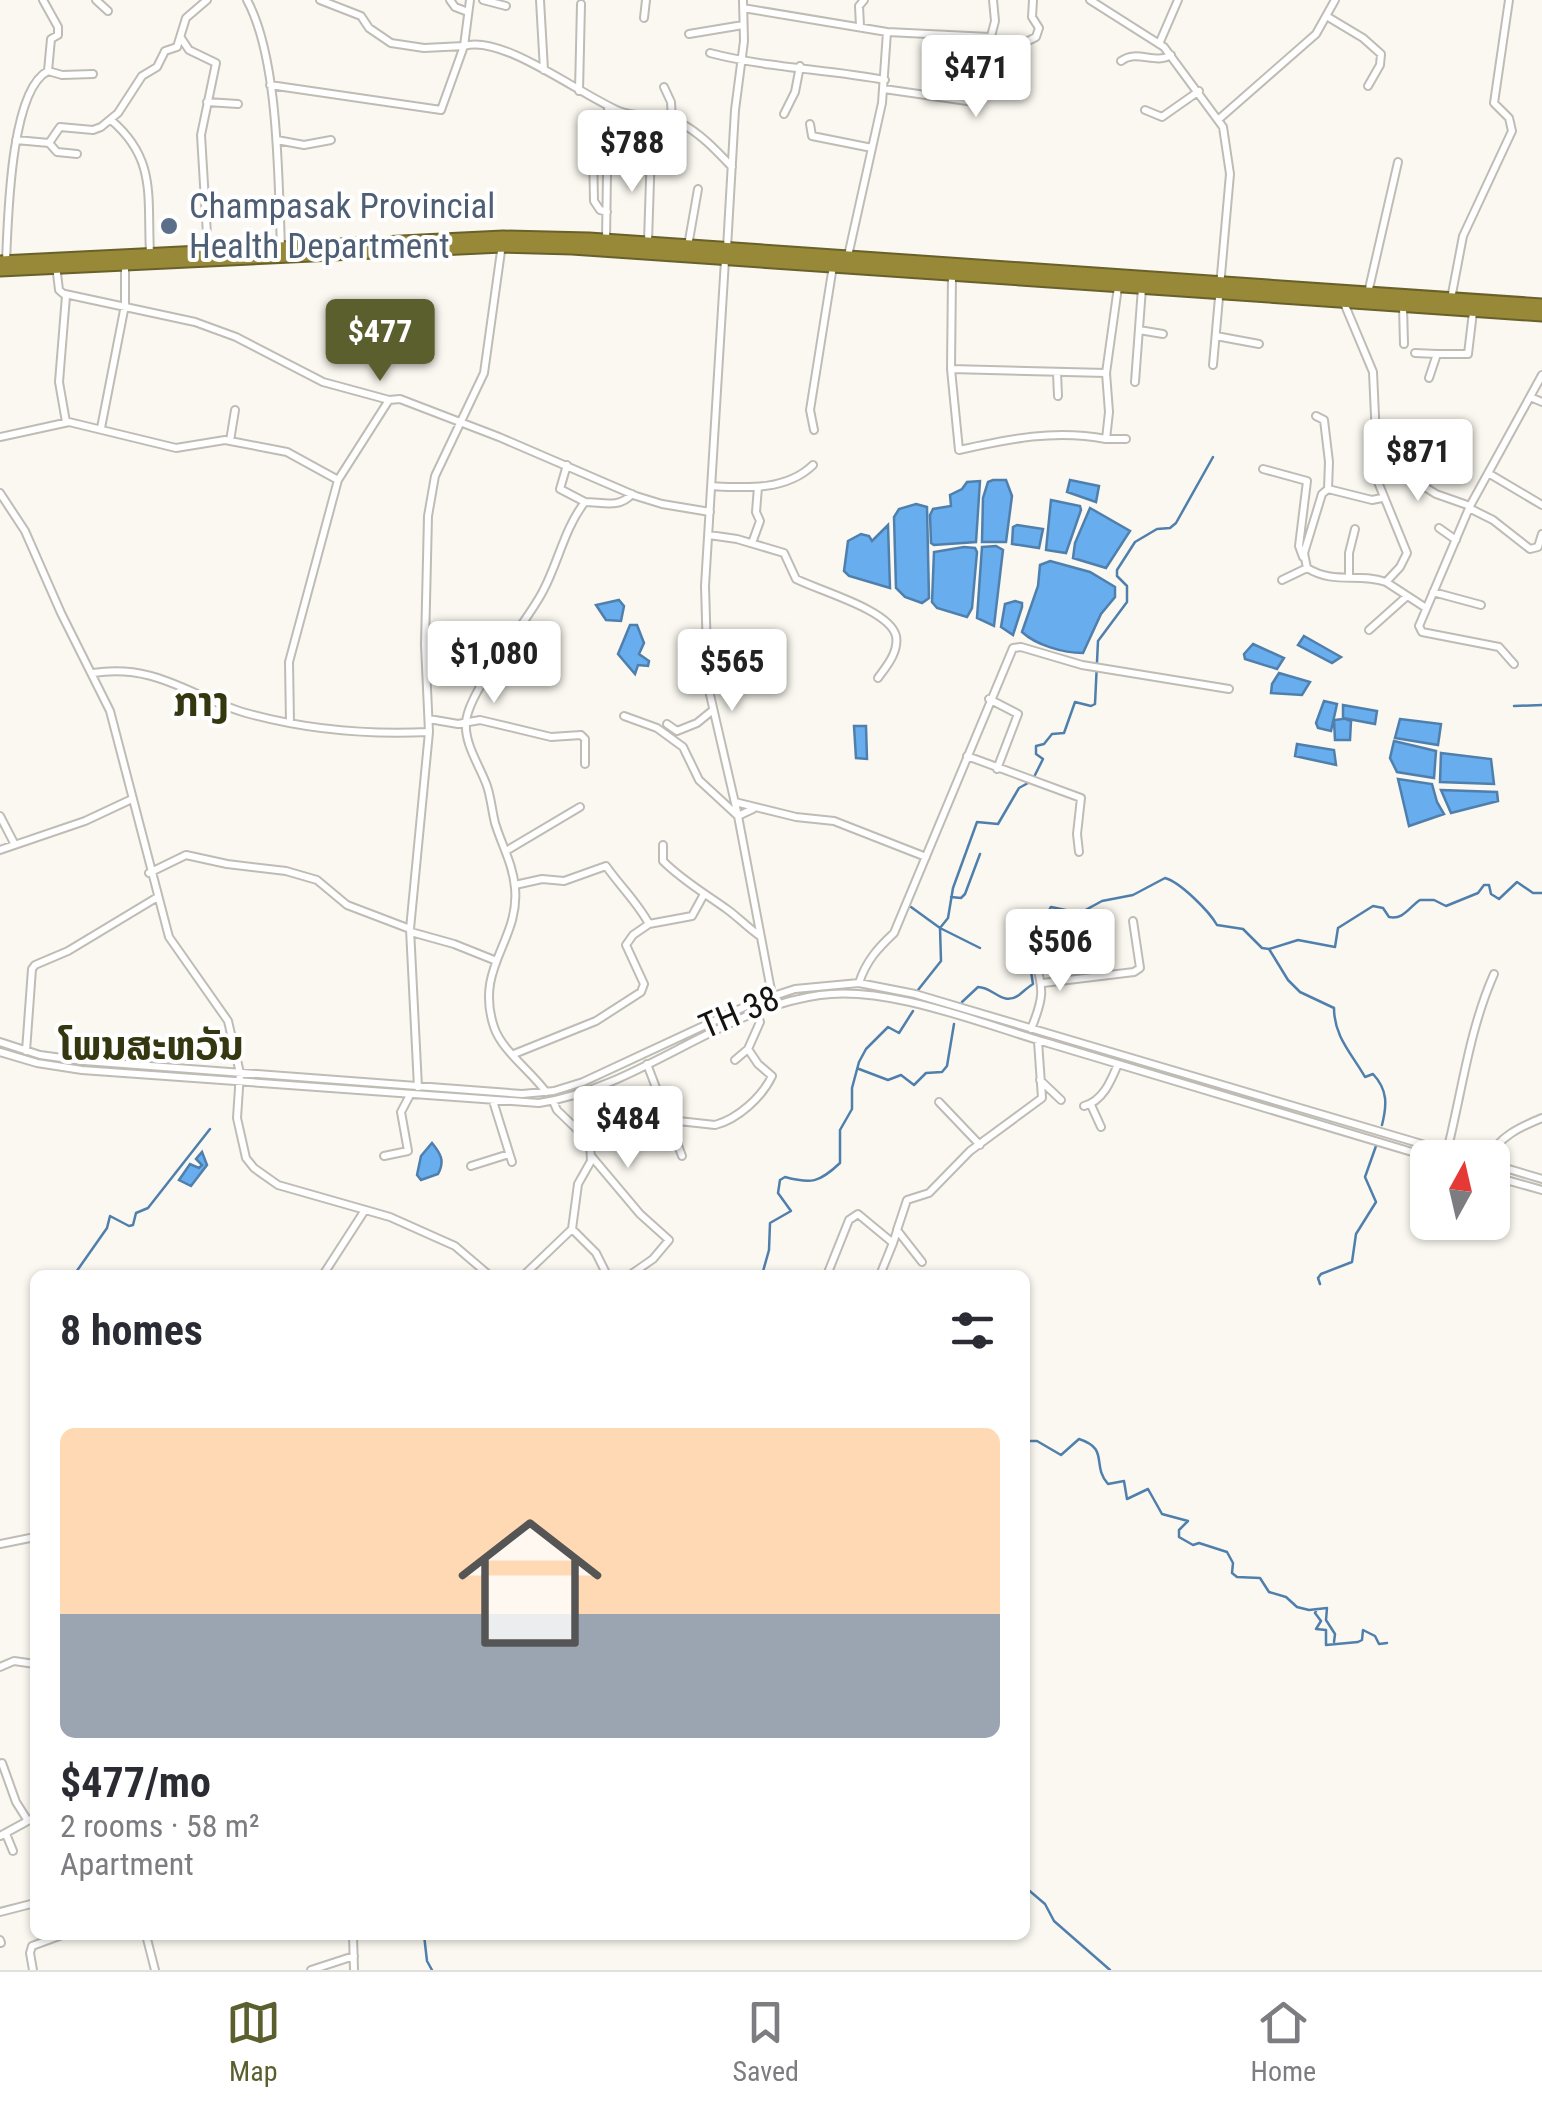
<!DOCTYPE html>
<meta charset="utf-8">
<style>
:root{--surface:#fff;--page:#f7f7f7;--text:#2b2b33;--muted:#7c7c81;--line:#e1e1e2;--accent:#5a5f2d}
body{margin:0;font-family:"Roboto Condensed","Noto Sans Lao",sans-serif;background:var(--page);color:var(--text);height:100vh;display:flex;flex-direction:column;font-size:38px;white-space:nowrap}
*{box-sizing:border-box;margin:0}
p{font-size:32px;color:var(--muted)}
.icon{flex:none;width:55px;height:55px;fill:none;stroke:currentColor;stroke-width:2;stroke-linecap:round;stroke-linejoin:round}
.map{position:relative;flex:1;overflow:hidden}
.drawer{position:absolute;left:30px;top:1270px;width:1000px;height:670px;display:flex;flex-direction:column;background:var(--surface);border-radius:15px;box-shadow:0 2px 8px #0004}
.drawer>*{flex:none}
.needle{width:65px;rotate:8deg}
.buttons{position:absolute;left:1410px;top:1140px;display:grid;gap:20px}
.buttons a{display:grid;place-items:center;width:100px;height:100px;border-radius:15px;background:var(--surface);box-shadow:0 2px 8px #0004;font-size:50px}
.price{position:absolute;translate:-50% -85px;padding:0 22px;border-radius:10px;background:#fff;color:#222;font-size:32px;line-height:65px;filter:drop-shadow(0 2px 5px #0008)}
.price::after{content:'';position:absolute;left:50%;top:60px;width:30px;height:22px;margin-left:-15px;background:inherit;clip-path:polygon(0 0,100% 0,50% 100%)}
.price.active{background:var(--accent);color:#fff}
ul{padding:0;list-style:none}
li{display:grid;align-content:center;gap:20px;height:530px;padding:0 30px}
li+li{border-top:2px solid var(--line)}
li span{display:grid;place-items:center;height:310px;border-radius:15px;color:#555}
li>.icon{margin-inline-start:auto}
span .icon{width:180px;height:180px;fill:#fffc;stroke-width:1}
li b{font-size:42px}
h2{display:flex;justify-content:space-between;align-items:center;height:120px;padding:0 30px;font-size:42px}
.tabs{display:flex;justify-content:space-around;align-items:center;height:140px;border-top:2px solid var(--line);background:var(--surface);font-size:28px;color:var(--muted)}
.tabs a{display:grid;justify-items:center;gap:5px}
.tabs .active{color:var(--accent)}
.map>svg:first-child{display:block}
</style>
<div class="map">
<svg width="1542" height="1970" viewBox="0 0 1542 1970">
<rect width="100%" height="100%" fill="#faf8f0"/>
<path fill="#68adee" stroke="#4f7fac" stroke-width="2.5" d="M 993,480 L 1006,480 L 1012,496 L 1006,542 L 982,542 L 983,498 L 988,482 Z
M 1070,480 L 1099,486 L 1096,502 L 1067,492 Z
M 980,481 L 976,542 L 934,545 L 931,543 L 930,515 L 933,509 L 951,506 L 950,495 L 962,489 L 967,482 Z
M 1051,500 L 1080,506 L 1081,510 L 1066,553 L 1046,550 Z
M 916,504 L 927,507 L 929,598 L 922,603 L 905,597 L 896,588 L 894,517 L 899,509 Z
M 1090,508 L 1130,531 L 1106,568 L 1073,558 L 1075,543 Z
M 888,525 L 890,588 L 849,576 L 844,571 L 848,541 L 861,534 L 869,536 L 872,541 Z
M 1017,525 L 1043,529 L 1039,548 L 1012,544 L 1013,527 Z
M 964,547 L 975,548 L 977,552 L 972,608 L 967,617 L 937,608 L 932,602 L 934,552 Z
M 982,547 L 996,546 L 1003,550 L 994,626 L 977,618 Z
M 1050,561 L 1090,572 L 1115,587 L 1115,597 L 1101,614 L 1083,653 C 1063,653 1036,645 1022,632 L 1038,586 L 1040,565 Z
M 619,600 L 624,606 L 621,621 L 606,620 L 596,605 Z
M 1015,601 L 1022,603 L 1022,607 L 1013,635 L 1001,627 L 1005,604 Z
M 630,625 L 637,625 L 644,643 L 639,654 L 649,661 L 648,666 L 638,665 L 635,674 L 618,654 Z
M 1304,636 L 1341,657 L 1332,663 L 1298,645 Z
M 1253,644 L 1284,658 L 1277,669 L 1245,659 L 1244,654 Z
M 1279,673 L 1310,682 L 1302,695 L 1271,693 L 1272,684 Z
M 1324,701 L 1337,704 L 1331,731 L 1318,728 L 1316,723 Z
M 1343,705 L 1377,711 L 1375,724 L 1343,718 L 1351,721 L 1350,740 L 1335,740 L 1334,720 L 1343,719 Z
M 1400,719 L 1441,724 L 1438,745 L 1395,738 Z
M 854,726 L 866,726 L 867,759 L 856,758 Z
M 1394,741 L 1436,751 L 1434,778 L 1397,772 L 1390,758 Z
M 1297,744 L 1334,750 L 1336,765 L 1295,756 Z
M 1441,753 L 1491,759 L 1494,784 L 1440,782 Z
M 1398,779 L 1432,784 L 1437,802 L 1444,814 L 1409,826 Z
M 1441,790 L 1497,792 L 1498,801 L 1451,813 Z
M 432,1143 C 441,1154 445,1161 438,1174 L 421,1180 L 417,1175 L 421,1156 Z
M 202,1152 L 207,1165 L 191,1186 L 179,1180 L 190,1164 L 199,1168 L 202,1165 L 196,1159 Z"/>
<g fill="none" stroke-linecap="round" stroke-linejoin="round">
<path stroke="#4f7fac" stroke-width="2.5" d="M 1514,706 L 1542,705
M 1033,779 L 1043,759 L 1036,754 L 1036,746 L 1044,744 L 1052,734 L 1064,733 L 1075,702 L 1091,706 L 1095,704 L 1098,641 L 1127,602 L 1127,586 L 1117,576 L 1117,570 L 1135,542 L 1157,529 L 1170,528 L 1176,523 L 1213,457
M 951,897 L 961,898 L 965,894 L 980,854
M 911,907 L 940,928 L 980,948
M 1269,949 L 1288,980 L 1300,992 L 1334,1008 C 1334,1037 1352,1054 1365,1077 L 1373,1074 C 1388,1090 1387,1105 1382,1125
M 918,990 L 941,961 L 940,928 L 948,918 L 953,888 L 977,822 L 998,824 L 1019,788 L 1028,783
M 962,1002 L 978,987 C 994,987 1002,1007 1019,995 C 1024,991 1028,987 1033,984 L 1027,947 L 1051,907 L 1080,913 L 1102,901 L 1133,895 L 1165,878 C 1180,882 1209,911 1217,925 L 1243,929 L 1262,948 L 1269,949 L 1298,940 L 1335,947 L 1338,928 L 1373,906 L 1383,908 L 1389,917 C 1404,920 1409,907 1420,900 L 1434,900 L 1446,906 L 1478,893 L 1484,885 L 1489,885 L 1491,894 L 1499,899 L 1517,882 L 1533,893 L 1542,893
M 859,1069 L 888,1080 L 901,1075 L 914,1085 L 926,1073 L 942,1072 L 947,1066 L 954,1024
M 74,1275 L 107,1228 L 110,1216 L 129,1226 L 133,1225 L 136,1213 L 148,1208 L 210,1129
M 762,1275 L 769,1250 L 770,1223 L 791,1211 L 778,1193 L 780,1180 L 785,1177 C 811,1184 819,1183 840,1163 L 840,1130 L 852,1109 L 852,1088 L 859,1062 L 866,1049 L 888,1027 L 899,1033 L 913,1011
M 1320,1284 L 1318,1278 L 1321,1274 L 1352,1262 L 1356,1234 L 1376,1202 L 1365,1177 L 1376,1146
M 1025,1441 L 1037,1441 L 1061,1455 L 1079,1439 C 1110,1449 1091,1465 1108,1484 L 1124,1481 L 1127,1499 L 1148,1489 L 1162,1514 L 1188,1521 L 1179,1530 L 1179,1537 L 1193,1545 L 1199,1543 L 1227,1552 L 1233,1563 L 1232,1573 L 1237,1577 L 1260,1578 L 1269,1592 L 1286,1597 L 1297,1607 L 1309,1610 L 1327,1608 L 1326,1620 L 1335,1634 L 1334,1642
M 1317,1609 L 1315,1613 L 1321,1621 L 1316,1629 L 1326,1630 L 1326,1645 L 1358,1642 L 1362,1640 L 1363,1630 L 1375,1636 L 1379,1644 L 1387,1643
M 1025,1887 L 1045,1904 L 1054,1921 L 1110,1970
M 424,1935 L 427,1961 L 432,1970"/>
<defs>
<path id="minor" d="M 96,0 L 108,11
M 247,0 C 279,59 278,178 281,246
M 320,0 L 361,16 L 369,28 L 391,43 L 424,48 L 464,46 L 470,0
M 450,0 L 455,7 L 468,12
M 483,0 L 506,6
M 540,0 L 544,70
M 1090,0 L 1164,47 L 1223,127 L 1230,174 L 1213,365
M 743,8 L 887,32 L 990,37
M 1328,17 L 1363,38 L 1381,54 L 1380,65 L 1368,86
M 644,18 L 646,0
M 860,26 L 859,6 L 864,0
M 689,34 L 743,25
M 181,38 L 189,50 L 216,63 L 201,135 L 208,251
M 990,41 L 1026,42 L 1036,37 L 1039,28 L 1032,17 L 1033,0
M 1159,44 L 1178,0
M 710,53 C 767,68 827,69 885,80
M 1121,61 C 1137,49 1155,65 1171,55
M 48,71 L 62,75 L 93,74
M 270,85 L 441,110 L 464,46 C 502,34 579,94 619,111 C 638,119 659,112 679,122 C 700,133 716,150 732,167
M 664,87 L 671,102 L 672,119
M 884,89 L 974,102 L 995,21 L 993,0
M 579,91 L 581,4
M 207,102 L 238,104
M 1145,110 L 1162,117 L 1199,91
M 784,114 L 795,92 L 800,66
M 1219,119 L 1316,34 L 1335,0
M 111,120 C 157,159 147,197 150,253
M 810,124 L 812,136 L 872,148
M 16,140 L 49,143 L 60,127 L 93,130 L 101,127 L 118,113 L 142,76 L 157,67 L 165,51 L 177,47 L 186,18 L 207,0
M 277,140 L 304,145 L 331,140
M 49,143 L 57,152 L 77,154
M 593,152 L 594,201 L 600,210 L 607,212
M 606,240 L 608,106
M 648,242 L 651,149
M 688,246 L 698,189
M 727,248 L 735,110 L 744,41 L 743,0
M 848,256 L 882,103 L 887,32
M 725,260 L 705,586 L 708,686 L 738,816 L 774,1006
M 6,261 C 8,220 10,90 48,71 L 51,39 L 58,35 L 58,27 L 43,0
M 56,265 L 59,290 L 66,296 L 59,382 L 66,422
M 952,274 L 951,369 L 959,450 C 1009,439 1055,429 1106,439 L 1109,412 L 1106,373 L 1118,287
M 1368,293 L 1398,162
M 65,294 L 195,322 L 236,337 L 323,382 L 389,400
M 1451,299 L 1463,236 L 1512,131 L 1509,118 L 1494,103 L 1509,0
M 1403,306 L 1404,344
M 1139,330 L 1163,334
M 1216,336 L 1259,344
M 1415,353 L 1437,354
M 951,369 L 1106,373
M 1057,373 L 1058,396
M 1429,378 L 1437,354 L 1468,354 L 1473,312
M 1135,382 L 1142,288
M 1530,397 L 1542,402
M 1316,416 L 1324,420 L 1329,462 L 1328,489 L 1322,494 L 1304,553 L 1307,568 C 1335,585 1357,572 1386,582 L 1400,567 L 1407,553 L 1378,482 L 1373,372 L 1344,303
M 101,428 L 125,305 L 125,265
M 814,430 L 810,410 L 833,266
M 0,437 L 69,422 L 176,448 L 225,440 L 287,452 L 338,480
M 1106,439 L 1126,439
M 230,441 L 235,410
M 1377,466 L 1396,469 L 1436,494 L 1470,506
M 1263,469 L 1307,481 L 1299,546 L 1303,557
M 1488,473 L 1542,505
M 712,486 C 746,488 786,491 813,465
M 1328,489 L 1372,500 L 1382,498
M 0,493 L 25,531 L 61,613 L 110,711 L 169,937 L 228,1021 L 240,1073 L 237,1118 L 246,1158 L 254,1168 L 278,1185 L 390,1217 L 455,1246 L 489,1275
M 585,502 C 602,502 619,509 632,494
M 1469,508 L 1493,520 L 1530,549 L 1538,547 L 1542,534
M 1439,528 L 1456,540
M 709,535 L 737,539 L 784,553 L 796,579 C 820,591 890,610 896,636 C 899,652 886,667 878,678
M 752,543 L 760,521 L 756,512 L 758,487
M 1349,577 L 1349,553 L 1355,529
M 1282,580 L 1307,568
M 1386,582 L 1426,608
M 1433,592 L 1481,605
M 1369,630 L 1406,597
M 1514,664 L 1499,647 L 1422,632 L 1419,626 L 1470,506 L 1542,375
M 93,673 C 157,663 191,697 246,713 C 307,730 366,735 429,732
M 989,699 L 1018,714 L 997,769
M 624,716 L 657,728 L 683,747 L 699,780 L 738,816 L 753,809
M 429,719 L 458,724 L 480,720 L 551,737 L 581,735 L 585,739 L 585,764
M 290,723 L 289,662 L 338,480 L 389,400 L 400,399 L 499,437 L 636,496 L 662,504 L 710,512
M 667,724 L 677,731 L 697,723 L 713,710
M 967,756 L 1081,798 L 1077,834 L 1079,852
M 735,802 L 796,817 L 834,821 L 926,857
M 0,816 L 14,843
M 663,845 L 663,861 C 683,881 706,894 728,910 C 739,918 748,928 760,936
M 0,850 L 85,821 L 132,799
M 506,851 L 580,807
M 149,873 L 186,855 L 227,864 L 286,871 L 317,880 L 347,905 L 410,929
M 649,924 L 692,916 L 703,896
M 411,932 L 454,944 L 494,960
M 859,983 C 866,961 878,948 894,933 L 1013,648 L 1021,647 L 1082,665 L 1229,689
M 1043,983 L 1134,972 L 1140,968 L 1133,921
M 1031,1029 C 1043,1000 1045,989 1034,959
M 0,1042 L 40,1055 L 84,1061 L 522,1094 L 554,1091 L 583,1082 L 755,1002 L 795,989 L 859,983 L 915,994 L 1469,1158
M 748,1049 L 760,1022 L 757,1012
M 26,1051 L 32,969 L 35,965 L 68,951 L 156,898
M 0,1052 L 37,1063 L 82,1070 L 539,1103 C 639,1088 719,1009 820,995 C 888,985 982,1024 1048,1043 C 1176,1081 1304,1119 1432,1158
M 514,1054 L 596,1021 L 641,992 L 644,984 L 626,945 L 633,935 L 649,924 C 638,903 620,886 606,866 L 564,881 L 542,879 L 515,885
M 647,1064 L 682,1156
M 1040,1080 L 1061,1100
M 418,1087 L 410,929 L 429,732 L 425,645 L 428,516 L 435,476 L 484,373 L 502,244
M 546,1092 C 531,1071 502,1051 494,1027 C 474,967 520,941 515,888 C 513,864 502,846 495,823 C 492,811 491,798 487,786 C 480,766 464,744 466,722 C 469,689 527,623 543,591 C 558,563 565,527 585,502 L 560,489 L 567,465
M 493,1101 L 512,1162
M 939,1102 L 980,1145
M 1091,1105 L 1101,1127
M 1084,1106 C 1103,1101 1111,1081 1118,1064
M 592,1146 L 640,1120 L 651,1118 L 715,1125 C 738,1119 762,1097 772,1076 L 758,1064 L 748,1049 L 735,1060
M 1447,1151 C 1462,1092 1469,1030 1494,974
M 384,1156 L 408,1151 L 401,1112 L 410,1095
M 592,1157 L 640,1214 L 669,1240 L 653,1259 L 630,1275
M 1488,1158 C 1500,1136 1520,1127 1542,1118
M 1492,1164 L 1542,1179
M 471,1166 L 509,1154
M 1492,1176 L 1542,1190
M 572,1229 L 596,1253 L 607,1275
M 922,1262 L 897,1230 L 907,1200 L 929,1193 L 970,1151 L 1042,1098 L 1038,1041
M 323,1275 L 365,1210
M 524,1275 L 572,1229 L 578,1184 L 591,1161 L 590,1142 L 557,1110 L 553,1101
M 827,1275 L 849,1220 L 858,1214 L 893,1243 L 897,1231
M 880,1275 L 893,1243
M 0,1544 L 35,1537
M 0,1667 L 14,1661 L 35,1664
M 2,1763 L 16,1802 L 28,1821
M 6,1834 L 13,1851
M 0,1836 L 35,1817
M 0,1912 L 35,1903
M 146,1935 L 155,1970
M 353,1935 L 354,1970
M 0,1940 L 1,1943
M 33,1970 L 30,1953 L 32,1946 L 62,1935
M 311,1970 L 354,1956"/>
<path id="highway" d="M 0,262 L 503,237 L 589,239 L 1542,305
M 0,270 L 502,246 L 572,248 L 1542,315"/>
</defs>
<use href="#minor" stroke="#bfbcb5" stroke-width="10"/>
<use href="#highway" stroke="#69602a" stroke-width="15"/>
<use href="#minor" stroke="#fff" stroke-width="6"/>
<use href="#highway" stroke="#978938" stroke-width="11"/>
</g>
<circle fill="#5c6f8a" stroke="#fff" stroke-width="4" cx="169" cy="226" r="10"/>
<g text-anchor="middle" stroke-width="8" stroke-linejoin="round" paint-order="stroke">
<g font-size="35" fill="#4e5e75" stroke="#fff" text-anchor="start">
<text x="189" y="218">Champasak Provincial<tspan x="189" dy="40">Health Department</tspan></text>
</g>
<g font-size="35" fill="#141311" stroke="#fff">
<text transform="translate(739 1012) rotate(-23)" y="12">TH 38</text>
</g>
<g font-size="40" font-weight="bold" fill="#34370f" stroke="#fff">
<text x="201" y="716">ກາງ</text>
<text x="151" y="1060">ໂພນສະຫວັນ</text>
</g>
</g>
</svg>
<div class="buttons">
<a><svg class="needle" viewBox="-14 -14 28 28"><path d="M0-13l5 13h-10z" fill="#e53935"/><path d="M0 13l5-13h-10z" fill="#7c7c81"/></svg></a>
</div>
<b class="price" style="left:976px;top:120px">$471</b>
<b class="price" style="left:632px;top:195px">$788</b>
<b class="price active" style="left:380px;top:384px">$477</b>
<b class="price" style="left:1418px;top:504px">$871</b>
<b class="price" style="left:494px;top:706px">$1,080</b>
<b class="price" style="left:732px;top:714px">$565</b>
<b class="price" style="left:1060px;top:994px">$506</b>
<b class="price" style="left:628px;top:1171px">$484</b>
<section class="drawer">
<h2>8 homes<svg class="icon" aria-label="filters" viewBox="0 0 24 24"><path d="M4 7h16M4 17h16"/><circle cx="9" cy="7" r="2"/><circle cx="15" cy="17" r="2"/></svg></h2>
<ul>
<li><span style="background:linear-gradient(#ffd9b3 60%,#9aa5b1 0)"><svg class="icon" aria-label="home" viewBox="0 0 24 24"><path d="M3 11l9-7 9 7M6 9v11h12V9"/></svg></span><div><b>$477/mo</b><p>2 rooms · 58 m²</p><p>Apartment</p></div></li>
</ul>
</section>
</div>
<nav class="tabs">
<a class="active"><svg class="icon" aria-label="map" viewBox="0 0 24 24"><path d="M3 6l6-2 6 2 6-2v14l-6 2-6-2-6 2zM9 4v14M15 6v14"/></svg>Map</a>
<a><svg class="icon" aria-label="saved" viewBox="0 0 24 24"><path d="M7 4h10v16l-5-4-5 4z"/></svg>Saved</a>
<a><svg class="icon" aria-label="home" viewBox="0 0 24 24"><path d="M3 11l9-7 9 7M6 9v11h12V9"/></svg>Home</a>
</nav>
